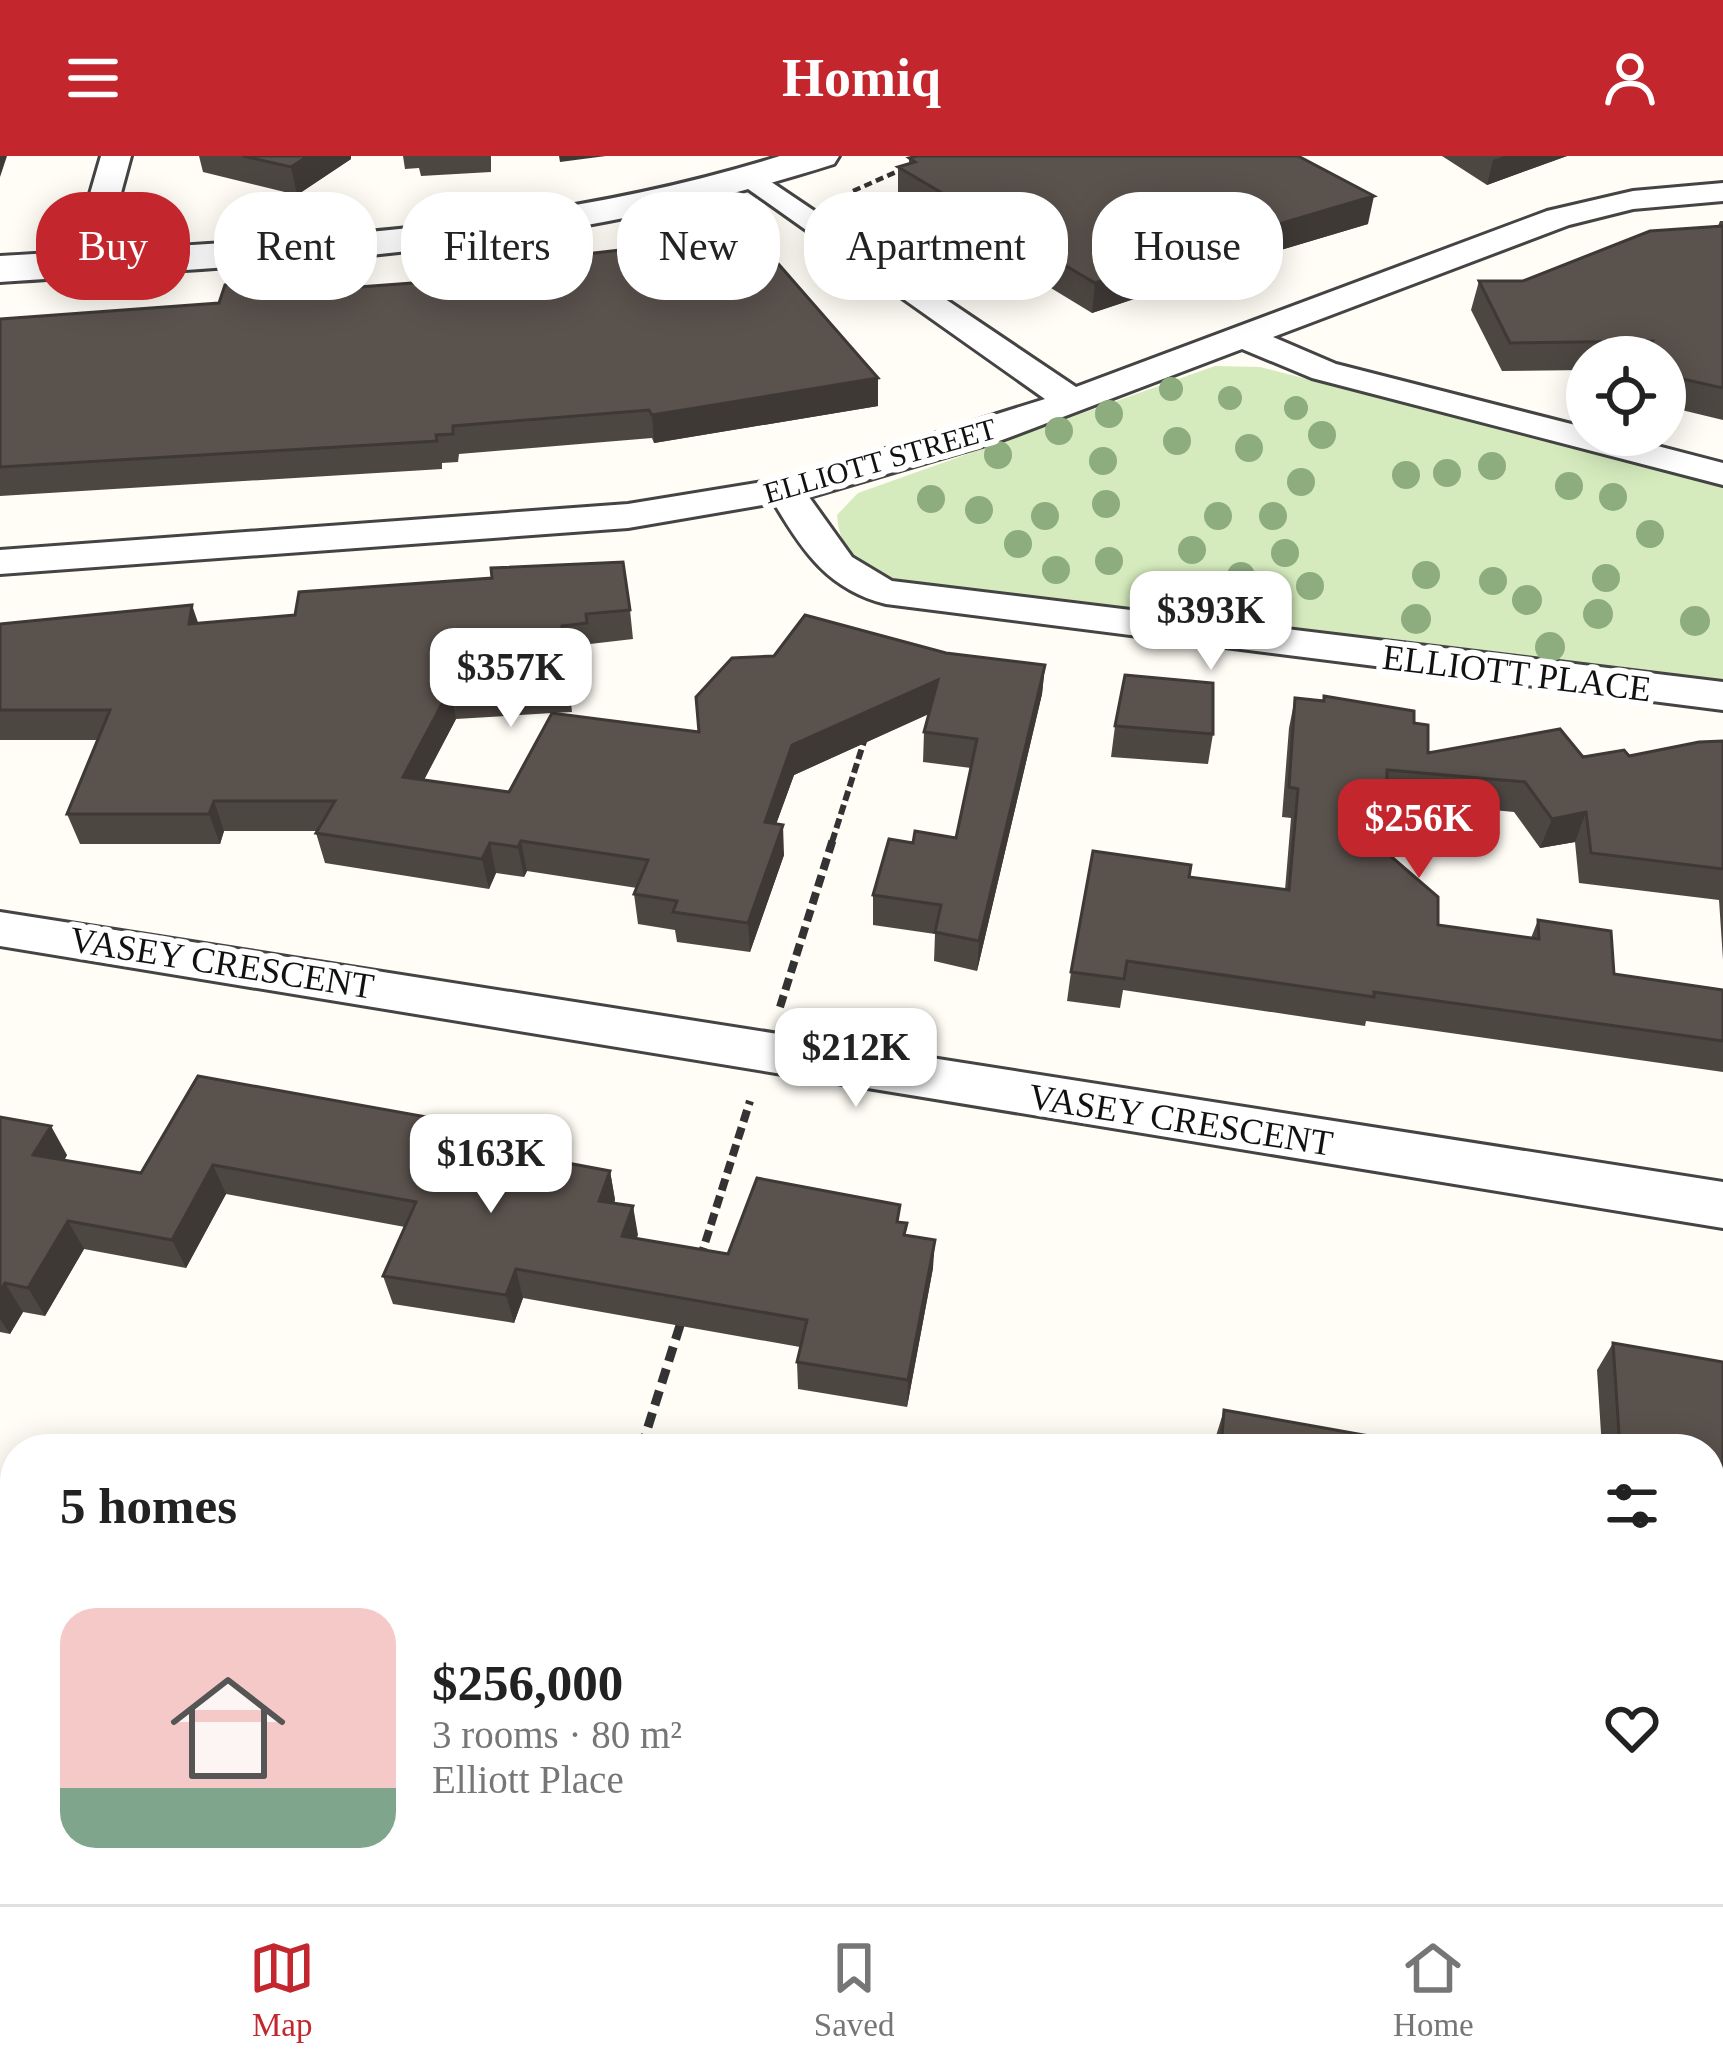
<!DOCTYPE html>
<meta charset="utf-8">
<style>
:root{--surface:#fff;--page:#f6f6f6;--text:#222;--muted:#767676;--line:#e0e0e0;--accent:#c4262e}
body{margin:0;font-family:"Times New Roman",serif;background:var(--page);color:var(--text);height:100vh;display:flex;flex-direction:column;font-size:45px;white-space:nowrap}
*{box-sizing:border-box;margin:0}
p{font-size:39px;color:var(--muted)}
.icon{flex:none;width:66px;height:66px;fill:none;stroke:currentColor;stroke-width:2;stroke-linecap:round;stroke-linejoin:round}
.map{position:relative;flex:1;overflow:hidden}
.side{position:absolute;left:0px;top:1278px;width:1725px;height:471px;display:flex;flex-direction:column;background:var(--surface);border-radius:48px 48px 0 0;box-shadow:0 6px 30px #0003}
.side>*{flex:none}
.top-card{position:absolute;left:36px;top:36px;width:1653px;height:108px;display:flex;gap:24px}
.tools{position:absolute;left:1566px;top:180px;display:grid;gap:24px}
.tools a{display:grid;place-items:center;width:120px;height:120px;border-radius:50%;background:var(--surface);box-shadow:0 6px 30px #0003;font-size:60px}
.price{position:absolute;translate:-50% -102px;padding:0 27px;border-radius:24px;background:#fff;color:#222;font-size:39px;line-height:78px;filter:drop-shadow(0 3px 6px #0008)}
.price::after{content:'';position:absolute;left:50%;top:72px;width:36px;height:27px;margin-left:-18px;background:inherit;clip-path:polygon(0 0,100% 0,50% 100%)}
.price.current{background:var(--accent);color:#fff}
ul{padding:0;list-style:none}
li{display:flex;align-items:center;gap:36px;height:300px;padding:0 60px}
li span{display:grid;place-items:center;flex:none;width:336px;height:240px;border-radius:36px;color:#555}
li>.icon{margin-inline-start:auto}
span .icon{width:144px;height:144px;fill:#fffc;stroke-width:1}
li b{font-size:51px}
h2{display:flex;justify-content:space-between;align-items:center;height:144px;padding:0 60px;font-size:51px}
.pill{padding:0 42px;border-radius:48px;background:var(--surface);box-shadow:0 6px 30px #0003;font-size:42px;line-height:108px}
.pill.current{background:var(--accent);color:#fff}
header{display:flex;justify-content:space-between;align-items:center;height:156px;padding:0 60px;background:var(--accent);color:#fff;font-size:54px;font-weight:600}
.tab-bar{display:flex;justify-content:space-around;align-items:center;height:168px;border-top:3px solid var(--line);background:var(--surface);font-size:33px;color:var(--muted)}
.tab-bar a{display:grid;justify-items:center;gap:6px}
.tab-bar .current{color:var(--accent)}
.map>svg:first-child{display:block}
</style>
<header><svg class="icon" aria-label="menu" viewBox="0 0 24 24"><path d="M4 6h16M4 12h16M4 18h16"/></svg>Homiq<svg class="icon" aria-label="person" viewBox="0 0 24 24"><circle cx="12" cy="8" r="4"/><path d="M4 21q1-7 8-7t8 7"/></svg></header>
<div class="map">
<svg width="1723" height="1748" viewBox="0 0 1723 1748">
<rect width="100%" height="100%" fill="#fffdf5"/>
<path fill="#d5ebbd" d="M 1215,210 L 1260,211 L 1723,330 L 1723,525 L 903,426 C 866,418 839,398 837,359 L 858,337 Z"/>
<path fill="#b9dc9c" d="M 0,1360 L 15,1363 L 15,1734 L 1710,1734 L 1710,1716 L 1723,1719 L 1723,1748 L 0,1748 Z"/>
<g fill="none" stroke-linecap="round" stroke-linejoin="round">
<path fill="#3f96cf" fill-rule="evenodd" d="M 0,1633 L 15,1633 L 15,1657 L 0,1657 Z
M 477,1734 L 521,1734 L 533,1739 L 537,1748 L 493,1748 L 481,1743 Z"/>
<defs>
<path id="minor" d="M 101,0 L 131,0 L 102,107 L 86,117 L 70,107 Z
M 752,13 L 1076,231 L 1547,55 L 1633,35 L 1723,27 L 1723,45 L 1633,53 L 1569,69 L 1273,181 L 1336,208 L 1587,272 L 1587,279 L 1615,279 L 1723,307 L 1723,329 L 1312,222 L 1242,193 L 1002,284 L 809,341 L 852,401 L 892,425 L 1723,526 L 1723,554 L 886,448 C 829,434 803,396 774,347 L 628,372 L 0,418 L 0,394 L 628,348 L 799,320 L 1045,243 L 741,28 L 737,22 L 741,16 Z
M 0,756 L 1723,1026 L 1723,1072 L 0,790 Z"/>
<path id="tertiary" d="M 780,0 L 839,0 L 834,8 C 552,98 292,107 0,126 L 0,100 C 262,84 527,79 780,0 Z"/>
</defs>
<use href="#minor" stroke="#444" stroke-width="6"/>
<use href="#tertiary" stroke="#444" stroke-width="6"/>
<path stroke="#333" stroke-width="4.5" stroke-dasharray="8 4.5" stroke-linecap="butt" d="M 853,35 L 905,12"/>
<path stroke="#333" stroke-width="6" stroke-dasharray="10 4.5" stroke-linecap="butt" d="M 832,686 L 866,579"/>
<path stroke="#333" stroke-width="8" stroke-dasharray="12 6" stroke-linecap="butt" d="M 780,851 L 833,683
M 700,1103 L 750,945"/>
<path stroke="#333" stroke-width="9" stroke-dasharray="15 8" stroke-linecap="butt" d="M 641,1293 L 682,1163
M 0,1443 L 15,1449
M 782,1734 L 824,1748
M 186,1748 L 222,1734"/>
<use href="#minor" fill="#fff" fill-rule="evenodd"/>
<use href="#tertiary" fill="#fff" fill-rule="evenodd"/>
</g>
<g fill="#8dad7f">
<circle cx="1171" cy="233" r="12"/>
<circle cx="1230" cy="242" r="12"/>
<circle cx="1296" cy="252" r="12"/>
<circle cx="1109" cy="258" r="14"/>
<circle cx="1059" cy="275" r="14"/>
<circle cx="1322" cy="279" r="14"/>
<circle cx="1177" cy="285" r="14"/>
<circle cx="1249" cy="292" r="14"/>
<circle cx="998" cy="299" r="14"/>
<circle cx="1103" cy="305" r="14"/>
<circle cx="1492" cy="310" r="14"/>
<circle cx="1447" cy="317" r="14"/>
<circle cx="1406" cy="319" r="14"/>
<circle cx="1301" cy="326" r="14"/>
<circle cx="1569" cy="330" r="14"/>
<circle cx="1613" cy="341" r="14"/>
<circle cx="931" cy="343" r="14"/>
<circle cx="1106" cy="348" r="14"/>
<circle cx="979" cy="354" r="14"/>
<circle cx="1045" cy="360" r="14"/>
<circle cx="1218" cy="360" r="14"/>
<circle cx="1273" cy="360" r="14"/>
<circle cx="1650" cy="378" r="14"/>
<circle cx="1018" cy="388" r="14"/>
<circle cx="1192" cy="394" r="14"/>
<circle cx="1285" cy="397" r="14"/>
<circle cx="1109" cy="405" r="14"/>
<circle cx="1056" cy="414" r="14"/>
<circle cx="1426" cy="419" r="14"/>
<circle cx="1241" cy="420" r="14"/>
<circle cx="1606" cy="422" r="14"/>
<circle cx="1493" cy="425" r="14"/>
<circle cx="1310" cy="430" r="14"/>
<circle cx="1527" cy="444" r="15"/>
<circle cx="1598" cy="458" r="15"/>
<circle cx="1416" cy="463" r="15"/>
<circle cx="1695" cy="465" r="15"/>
<circle cx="1550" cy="491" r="15"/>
</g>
<path fill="#4d4742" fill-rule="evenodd" d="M 199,0 L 351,0 L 351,3 L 297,39 L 203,16 Z
M 403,0 L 491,0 L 491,16 L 421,20 L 419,12 L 405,13 Z
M 1442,0 L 1567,0 L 1487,29 Z
M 909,2 L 1368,68 L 1284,93 L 1092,157 L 898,39 L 898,11 L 909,8 Z
M 1720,65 L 1723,65 L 1723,264 L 1665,250 L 1665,201 L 1587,201 L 1587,214 L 1502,215 L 1471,154 L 1479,125 L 1523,125 L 1718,70 Z
M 625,88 L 724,96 L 878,250 L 654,287 L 652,282 L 459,298 L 458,306 L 442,307 L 442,313 L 0,340 L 0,163 L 219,147 L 319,123 L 321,134 L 466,123 L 525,116 L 524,105 L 626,94 Z
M 630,454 L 633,483 L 590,488 L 591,497 L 566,499 L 572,556 L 552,557 L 699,576 L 946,497 L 1045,509 L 1042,538 L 977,815 L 934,805 L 935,778 L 873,769 L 873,739 L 913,687 L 956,682 L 971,612 L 923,606 L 924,576 L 929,558 L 794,619 L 776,668 L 784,699 L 750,796 L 677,786 L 675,774 L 638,768 L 634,738 L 637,732 L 527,715 L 524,721 L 496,717 L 489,733 L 325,707 L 316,677 L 317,675 L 224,675 L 220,688 L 80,688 L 67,658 L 98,584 L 0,584 L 0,468 L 198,467 ZM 552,557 L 509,636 L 424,624 L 456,563 Z
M 1295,542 L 1414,567 L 1428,597 L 1629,600 L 1723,585 L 1723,804 L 1719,744 L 1579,727 L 1575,686 L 1540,692 L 1514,656 L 1387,644 L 1387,697 L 1438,769 L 1531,782 L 1538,764 L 1614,818 L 1723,834 L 1723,916 L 1366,865 L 1365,870 L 1123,834 L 1120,852 L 1067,845 L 1071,816 L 1189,721 L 1285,734 L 1291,662 L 1282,661 L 1289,572 Z
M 1115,570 L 1213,578 L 1208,608 L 1111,601 Z
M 198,920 L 543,1003 L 610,1015 L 615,1044 L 614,1047 L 633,1050 L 637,1082 L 728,1098 L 900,1067 L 906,1079 L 933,1112 L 907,1251 L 798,1233 L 797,1206 L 800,1191 L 523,1142 L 514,1167 L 393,1148 L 383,1120 L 405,1071 L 226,1038 L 186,1112 L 84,1093 L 45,1160 L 23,1156 L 10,1178 L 0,1176 L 0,961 L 67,999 L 64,1005 L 141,1017 Z
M 1613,1187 L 1723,1206 L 1723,1573 L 1710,1570 L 1710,1293 L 1602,1293 L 1597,1214 Z
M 1224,1254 L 1442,1293 L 1215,1293 L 1216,1280 Z"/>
<path fill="#3f3936" d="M 0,0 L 7,0 L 0,21 Z
M 308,0 L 351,0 L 351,3 L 297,39 L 291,11 Z
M 559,0 L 606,0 L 560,6 Z
M 1504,0 L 1567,0 L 1487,29 L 1493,4 Z
M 1374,40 L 1368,68 L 1284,93 L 1092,157 L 1095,127 L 1289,65 Z
M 878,222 L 878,250 L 654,287 L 652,259 Z
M 192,449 L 202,478 L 189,468 Z
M 1045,509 L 1042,538 L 977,815 L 979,785 Z
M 938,524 L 937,554 L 794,619 L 766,696 L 765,666 L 792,589 Z
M 450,533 L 456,563 L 410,650 L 403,621 Z
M 214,645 L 224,675 L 220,688 L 209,658 Z
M 1586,656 L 1575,686 L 1540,692 L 1552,663 Z
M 783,669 L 784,699 L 750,796 L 748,767 Z
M 521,685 L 527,715 L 524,721 L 518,691 Z
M 490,687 L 496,717 L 489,733 L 482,703 Z
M 51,970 L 67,999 L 49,1029 L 33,999 Z
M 538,981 L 544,1010 L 530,1000 Z
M 213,1009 L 226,1038 L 186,1112 L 172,1084 Z
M 610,1015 L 615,1044 L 604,1073 L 599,1045 Z
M 633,1050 L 638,1079 L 627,1108 L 622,1080 Z
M 68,1065 L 84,1093 L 45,1160 L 28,1132 Z
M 935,1084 L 933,1112 L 907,1251 L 908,1224 Z
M 516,1113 L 523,1142 L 514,1167 L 506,1139 Z
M 5,1127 L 23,1156 L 10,1178 L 0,1163 L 0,1136 Z"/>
<path fill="#5a524d" stroke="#3f3936" stroke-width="3" d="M 243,0 L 308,0 L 291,11 Z
M 917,0 L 1298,0 L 1374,40 L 1289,65 L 1095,127 L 898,11 L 915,6 L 909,2 Z
M 1723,70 L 1723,232 L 1665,219 L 1665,201 L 1647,201 L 1653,185 L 1510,187 L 1479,125 L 1523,125 L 1650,75 Z
M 707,73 L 724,96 L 761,88 L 878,222 L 652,259 L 649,254 L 453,270 L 453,278 L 436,279 L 437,285 L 0,311 L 0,163 L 219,147 L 225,129 L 319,123 L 318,134 L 466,123 L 526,116 L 524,105 L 629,93 L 625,88 Z
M 623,406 L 630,454 L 586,458 L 587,467 L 562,470 L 568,526 L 450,533 L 403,621 L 509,636 L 552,557 L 699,576 L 696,541 L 732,502 L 774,500 L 805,459 L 946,497 L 1045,509 L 979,785 L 935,776 L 941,749 L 873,739 L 889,683 L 913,687 L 915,675 L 956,682 L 977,583 L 924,576 L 938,524 L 792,589 L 765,666 L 783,669 L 748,767 L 673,756 L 677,745 L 634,738 L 648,704 L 521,685 L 518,691 L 490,687 L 482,703 L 316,677 L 335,645 L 214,645 L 209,658 L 67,658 L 110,554 L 0,554 L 0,468 L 192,449 L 189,468 L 295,459 L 299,436 L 492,422 L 491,412 Z
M 1125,519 L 1213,527 L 1213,578 L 1115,570 Z
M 1324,540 L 1414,555 L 1414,567 L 1428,569 L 1428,597 L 1560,573 L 1583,601 L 1624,594 L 1629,600 L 1699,586 L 1723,585 L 1723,713 L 1591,697 L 1586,656 L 1552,663 L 1525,626 L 1387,614 L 1387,697 L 1438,741 L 1438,769 L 1539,783 L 1538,764 L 1611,775 L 1614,818 L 1723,834 L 1723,885 L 1374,836 L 1374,841 L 1127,805 L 1124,823 L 1071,816 L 1093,695 L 1191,709 L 1189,721 L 1289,734 L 1298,633 L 1289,631 L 1295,542 L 1324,545 Z
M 198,920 L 538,981 L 530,1000 L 610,1015 L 599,1045 L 633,1050 L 622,1080 L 728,1098 L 757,1022 L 900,1049 L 897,1066 L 907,1067 L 904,1079 L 935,1084 L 908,1224 L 797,1206 L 807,1164 L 516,1113 L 506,1139 L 383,1120 L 416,1046 L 213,1009 L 172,1084 L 68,1065 L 28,1132 L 5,1127 L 0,1136 L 0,961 L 51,970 L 33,999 L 141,1017 Z
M 1613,1187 L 1723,1206 L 1723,1546 L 1710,1544 L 1710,1293 L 1620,1293 Z
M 1224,1254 L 1442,1293 L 1221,1293 Z"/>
<g text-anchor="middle" stroke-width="12" stroke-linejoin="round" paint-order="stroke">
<g font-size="30" fill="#111" stroke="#fff">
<text transform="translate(880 305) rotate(-16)" y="10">ELLIOTT STREET</text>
</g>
<g font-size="36" fill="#111" stroke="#fff">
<text transform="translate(1517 516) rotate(7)" y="13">ELLIOTT PLACE</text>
<text transform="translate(222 806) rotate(9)" y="13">VASEY CRESCENT</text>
<text transform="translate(1181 963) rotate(9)" y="13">VASEY CRESCENT</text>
</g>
</g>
</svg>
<div class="tools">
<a><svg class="icon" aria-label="locate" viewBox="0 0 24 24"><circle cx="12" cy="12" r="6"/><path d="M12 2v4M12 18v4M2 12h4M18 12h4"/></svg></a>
</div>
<b class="price" style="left:1211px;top:517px">$393K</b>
<b class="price" style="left:511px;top:574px">$357K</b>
<b class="price current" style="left:1419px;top:725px">$256K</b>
<b class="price" style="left:856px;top:954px">$212K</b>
<b class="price" style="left:491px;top:1060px">$163K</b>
<div class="top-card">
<a class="pill current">Buy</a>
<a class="pill">Rent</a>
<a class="pill">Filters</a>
<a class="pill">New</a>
<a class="pill">Apartment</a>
<a class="pill">House</a>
</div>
<section class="side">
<h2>5 homes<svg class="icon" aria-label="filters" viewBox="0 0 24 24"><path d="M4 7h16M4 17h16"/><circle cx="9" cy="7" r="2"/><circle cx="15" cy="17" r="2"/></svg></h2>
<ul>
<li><span style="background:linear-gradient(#f6c9c9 75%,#7fa58c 0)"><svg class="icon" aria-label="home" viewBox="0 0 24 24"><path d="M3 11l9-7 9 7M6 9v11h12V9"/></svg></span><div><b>$256,000</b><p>3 rooms · 80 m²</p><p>Elliott Place</p></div><svg class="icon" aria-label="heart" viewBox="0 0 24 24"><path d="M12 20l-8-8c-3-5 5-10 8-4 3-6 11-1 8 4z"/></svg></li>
</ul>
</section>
</div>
<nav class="tab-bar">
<a class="current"><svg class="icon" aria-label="map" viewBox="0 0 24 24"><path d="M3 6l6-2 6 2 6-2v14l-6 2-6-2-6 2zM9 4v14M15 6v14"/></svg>Map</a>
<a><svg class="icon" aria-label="saved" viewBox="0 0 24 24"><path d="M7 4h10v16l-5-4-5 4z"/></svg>Saved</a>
<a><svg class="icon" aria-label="home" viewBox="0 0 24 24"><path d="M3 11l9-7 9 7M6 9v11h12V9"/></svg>Home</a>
</nav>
